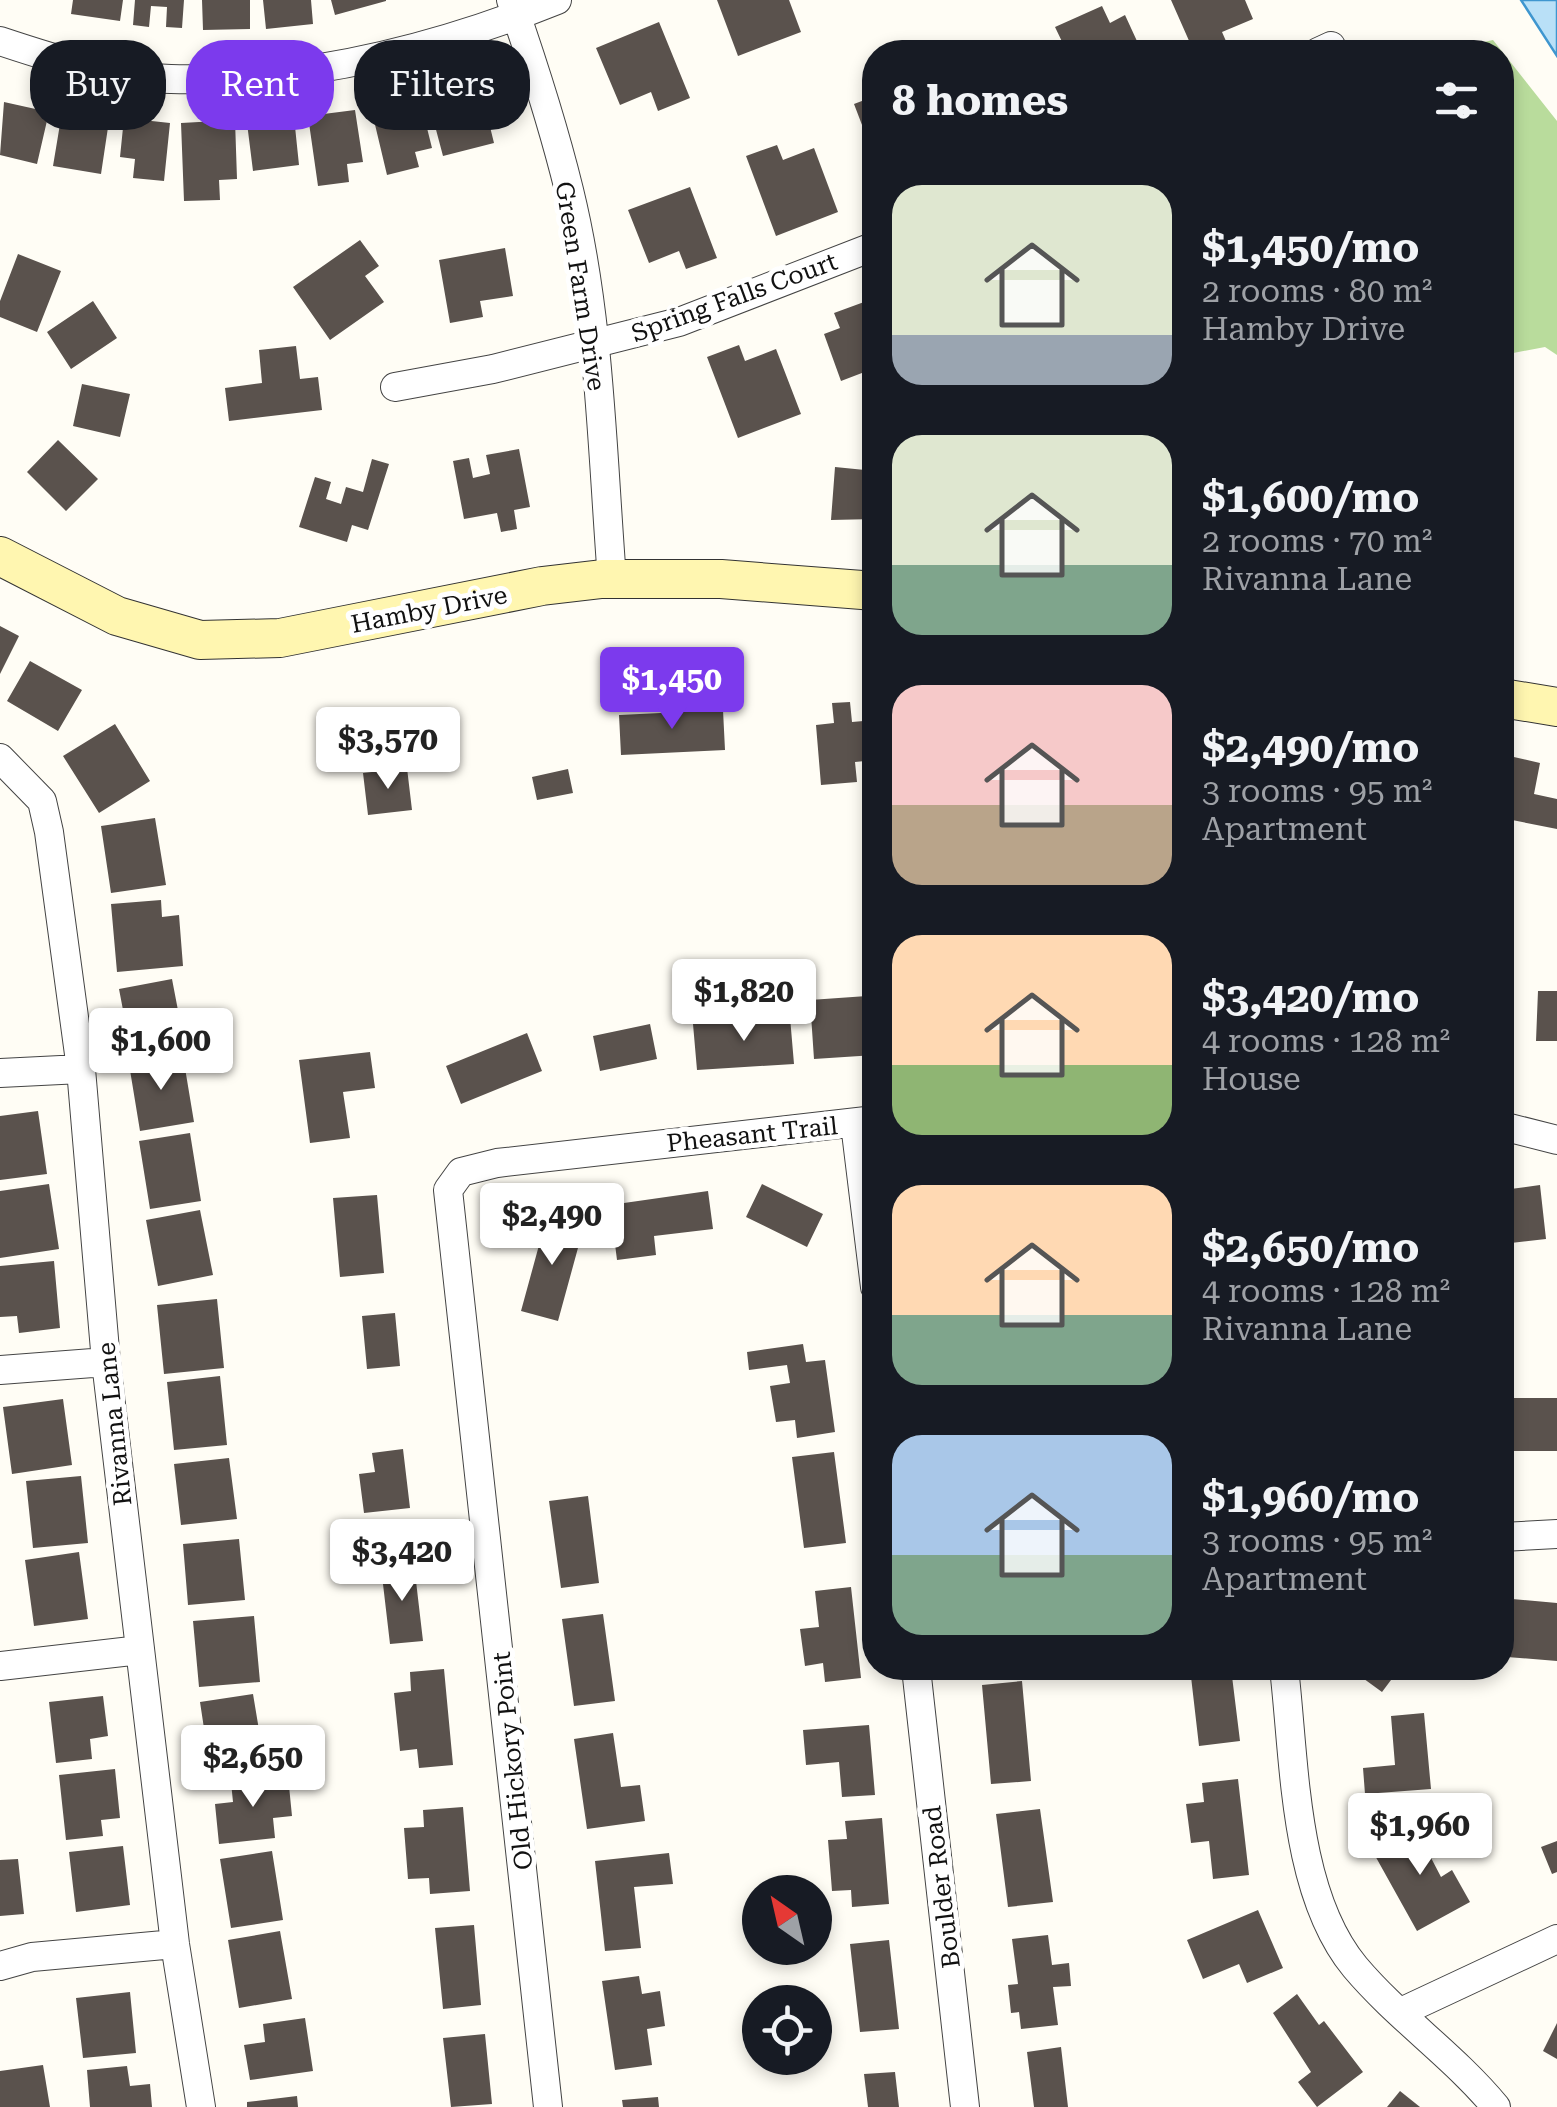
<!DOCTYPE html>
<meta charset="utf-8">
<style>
:root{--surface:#171b24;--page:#242831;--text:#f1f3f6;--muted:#9ea1a6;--accent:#7c3aed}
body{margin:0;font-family:"Roboto Serif",serif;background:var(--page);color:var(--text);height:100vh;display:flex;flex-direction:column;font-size:38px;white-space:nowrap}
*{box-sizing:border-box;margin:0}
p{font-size:32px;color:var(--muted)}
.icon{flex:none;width:55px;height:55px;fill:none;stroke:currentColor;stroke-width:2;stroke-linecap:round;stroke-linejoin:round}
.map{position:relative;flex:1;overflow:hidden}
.side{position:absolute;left:862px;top:40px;width:652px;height:1640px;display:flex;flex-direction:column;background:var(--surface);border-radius:40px;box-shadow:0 5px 15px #0003}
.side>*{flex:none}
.guide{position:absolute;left:30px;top:40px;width:682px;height:90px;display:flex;gap:20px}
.needle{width:65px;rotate:326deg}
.buttons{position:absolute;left:742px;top:1875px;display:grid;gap:20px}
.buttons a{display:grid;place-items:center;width:90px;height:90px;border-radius:50%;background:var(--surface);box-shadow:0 5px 15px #0003;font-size:50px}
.price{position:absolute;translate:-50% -85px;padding:0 22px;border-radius:10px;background:#fff;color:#222;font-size:32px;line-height:65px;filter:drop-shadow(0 2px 5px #0008)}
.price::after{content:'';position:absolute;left:50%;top:60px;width:30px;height:22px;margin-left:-15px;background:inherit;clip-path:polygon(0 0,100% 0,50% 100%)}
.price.selected{background:var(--accent);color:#fff}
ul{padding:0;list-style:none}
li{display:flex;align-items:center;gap:30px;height:250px;padding:0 30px}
li span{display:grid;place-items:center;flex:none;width:280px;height:200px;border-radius:30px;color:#555}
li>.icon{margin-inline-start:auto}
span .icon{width:120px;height:120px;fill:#fffc;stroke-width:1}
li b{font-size:42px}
h2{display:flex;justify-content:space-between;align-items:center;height:120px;padding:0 30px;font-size:42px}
.tag{padding:0 35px;border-radius:40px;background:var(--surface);box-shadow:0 5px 15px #0003;font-size:35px;line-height:90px}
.tag.selected{background:var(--accent);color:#fff}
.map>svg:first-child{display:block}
</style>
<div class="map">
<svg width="1557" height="2107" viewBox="0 0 1557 2107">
<rect width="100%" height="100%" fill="#fffdf5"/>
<path fill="#b9dc9c" d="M 1493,40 L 1557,121 L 1557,355 L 1545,347 L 1503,355 L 1502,52 L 1438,52 Z"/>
<path fill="#b9e0f7" stroke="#3f96cf" stroke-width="2.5" d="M 1521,0 L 1557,0 L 1557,56 Z"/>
<path fill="#5a524d" d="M 73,0 L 123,0 L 120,21 L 71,14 Z
M 135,0 L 184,0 L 182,28 L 166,27 L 167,7 L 151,6 L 149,27 L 133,25 Z
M 202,0 L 250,0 L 250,29 L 203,30 Z
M 263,0 L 311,0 L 313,24 L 266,29 Z
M 331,0 L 386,0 L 386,1 L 335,15 Z
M 717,0 L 789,0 L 801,32 L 738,56 Z
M 1171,0 L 1245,0 L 1253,19 L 1222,32 L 1229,48 L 1194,52 Z
M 1102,6 L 1110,23 L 1125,15 L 1142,52 L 1067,52 L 1055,27 Z
M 659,22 L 690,98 L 658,111 L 651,92 L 620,105 L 596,48 Z
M 478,78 L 494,143 L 443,156 L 426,92 Z
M 875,96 L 875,159 L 854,104 Z
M 420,100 L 432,148 L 415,152 L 419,167 L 387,175 L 372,112 Z
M 4,102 L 49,112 L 37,164 L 0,155 Z
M 63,106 L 110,114 L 101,174 L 53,166 Z
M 355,110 L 363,162 L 347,164 L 349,182 L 318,186 L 308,116 Z
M 294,117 L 299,165 L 253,171 L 247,123 Z
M 124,118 L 170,123 L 164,181 L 133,178 L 135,159 L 120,157 Z
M 235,120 L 237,179 L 219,180 L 220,200 L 184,201 L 181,123 Z
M 777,145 L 783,160 L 814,148 L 838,212 L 776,236 L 746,156 Z
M 690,187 L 717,258 L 686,269 L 679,251 L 649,263 L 628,210 Z
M 360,240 L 379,266 L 365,276 L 384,302 L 330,340 L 293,287 Z
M 505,248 L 513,296 L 480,301 L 483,317 L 450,323 L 439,260 Z
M 18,254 L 61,271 L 37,332 L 0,317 L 0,301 Z
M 875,298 L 875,368 L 841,381 L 824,334 L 840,328 L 834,313 Z
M 93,301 L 117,338 L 71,369 L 47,332 Z
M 739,345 L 745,361 L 776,349 L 801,414 L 738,438 L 707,357 Z
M 296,346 L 300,379 L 318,377 L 322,410 L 229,421 L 225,388 L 262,383 L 259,350 Z
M 82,384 L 130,394 L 120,437 L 73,426 Z
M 58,440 L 98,479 L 66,511 L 27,472 Z
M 519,449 L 530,507 L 514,510 L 517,529 L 501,532 L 497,513 L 464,519 L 453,461 L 469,458 L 473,478 L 490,474 L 486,455 Z
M 372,459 L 389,464 L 368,530 L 352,525 L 347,542 L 299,527 L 315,477 L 331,482 L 326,499 L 341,504 L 346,487 L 363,492 Z
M 835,467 L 875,471 L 875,519 L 831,520 Z
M 0,626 L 19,636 L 0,674 Z
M 30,661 L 82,690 L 58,731 L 7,701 Z
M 850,702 L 852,722 L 875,720 L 875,760 L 855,762 L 857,782 L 821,785 L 816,725 L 834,723 L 832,703 Z
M 723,710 L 725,750 L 621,755 L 619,715 Z
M 115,724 L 150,781 L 99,813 L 63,756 Z
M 1505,755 L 1540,763 L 1534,794 L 1557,799 L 1557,829 L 1502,818 Z
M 407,768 L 412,810 L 368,815 L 363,773 Z
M 568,769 L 573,793 L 537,800 L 532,777 Z
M 155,818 L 166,885 L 111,893 L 101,826 Z
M 161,900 L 162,917 L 179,915 L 183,966 L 117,972 L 111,904 Z
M 172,979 L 185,1047 L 132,1057 L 119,989 Z
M 1538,991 L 1557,991 L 1557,1041 L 1536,1041 Z
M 867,996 L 868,1016 L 875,1016 L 875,1055 L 814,1059 L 810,1000 Z
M 790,1017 L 794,1064 L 697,1070 L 693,1024 Z
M 650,1024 L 657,1059 L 600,1071 L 593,1036 Z
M 527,1033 L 542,1071 L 461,1104 L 446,1066 Z
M 370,1052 L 375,1088 L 343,1092 L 350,1138 L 310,1143 L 299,1060 Z
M 183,1056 L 194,1122 L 140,1131 L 129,1064 Z
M 38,1111 L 47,1174 L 0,1180 L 0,1116 Z
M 190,1133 L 201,1201 L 150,1209 L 139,1141 Z
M 49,1184 L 59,1249 L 0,1258 L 0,1191 Z
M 762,1184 L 823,1214 L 807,1247 L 746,1217 Z
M 1540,1185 L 1546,1239 L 1502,1244 L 1503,1190 Z
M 708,1191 L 713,1229 L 654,1236 L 656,1255 L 617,1260 L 610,1205 Z
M 377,1195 L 384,1273 L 340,1277 L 333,1198 Z
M 200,1210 L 213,1275 L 158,1286 L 146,1220 Z
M 547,1216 L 584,1226 L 558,1321 L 521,1311 Z
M 54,1261 L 60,1328 L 19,1333 L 17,1316 L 0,1317 L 0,1266 Z
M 217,1299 L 224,1368 L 164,1374 L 157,1305 Z
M 395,1313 L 400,1366 L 367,1369 L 362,1316 Z
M 803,1344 L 806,1362 L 825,1360 L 835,1432 L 797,1438 L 795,1420 L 776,1422 L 770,1386 L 790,1383 L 787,1365 L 749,1370 L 747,1352 Z
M 220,1376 L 227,1445 L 174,1450 L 167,1382 Z
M 1502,1398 L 1557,1398 L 1557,1451 L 1502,1451 Z
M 63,1399 L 72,1465 L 12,1474 L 3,1407 Z
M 403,1449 L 410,1508 L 364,1513 L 359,1474 L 375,1472 L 372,1453 Z
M 834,1452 L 846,1543 L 804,1548 L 792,1457 Z
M 229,1458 L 237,1519 L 181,1525 L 174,1464 Z
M 81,1476 L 88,1543 L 33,1548 L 26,1481 Z
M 588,1496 L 599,1583 L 561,1588 L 549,1501 Z
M 239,1539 L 245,1600 L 188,1605 L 183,1544 Z
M 79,1552 L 88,1619 L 34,1626 L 25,1560 Z
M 414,1564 L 423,1641 L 390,1644 L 381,1567 Z
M 851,1587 L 861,1678 L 825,1682 L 823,1663 L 805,1666 L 800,1629 L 819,1627 L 815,1591 Z
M 1512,1599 L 1557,1603 L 1557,1661 L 1507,1657 Z
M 603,1614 L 615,1701 L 574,1706 L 562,1619 Z
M 254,1616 L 260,1682 L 199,1687 L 193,1621 Z
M 1190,1668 L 1231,1668 L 1240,1741 L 1199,1746 Z
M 1349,1668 L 1400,1668 L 1382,1692 Z
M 444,1669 L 453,1765 L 419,1768 L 417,1749 L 400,1751 L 394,1693 L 411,1691 L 410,1672 Z
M 1022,1681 L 1031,1781 L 991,1784 L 982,1685 Z
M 253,1694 L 264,1760 L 210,1768 L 200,1702 Z
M 103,1696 L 108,1736 L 90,1739 L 92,1759 L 56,1763 L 49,1702 Z
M 1424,1713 L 1431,1789 L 1365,1794 L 1363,1768 L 1395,1765 L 1391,1716 Z
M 869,1725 L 875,1795 L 842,1797 L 839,1762 L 806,1765 L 803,1730 Z
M 613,1733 L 621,1787 L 640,1785 L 645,1821 L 587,1829 L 574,1739 Z
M 115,1769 L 120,1818 L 101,1820 L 103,1836 L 66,1840 L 59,1775 Z
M 288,1776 L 292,1816 L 273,1818 L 275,1838 L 219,1844 L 215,1804 L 233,1802 L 231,1782 Z
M 1238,1779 L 1249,1875 L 1213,1879 L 1209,1841 L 1191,1843 L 1186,1804 L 1204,1802 L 1202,1783 Z
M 463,1807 L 470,1891 L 430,1894 L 429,1878 L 408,1879 L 404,1828 L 424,1827 L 423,1810 Z
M 1040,1809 L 1053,1902 L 1008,1907 L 996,1814 Z
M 882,1818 L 889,1904 L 852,1907 L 851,1890 L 832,1891 L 828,1840 L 847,1839 L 845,1821 Z
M 1426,1824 L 1439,1846 L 1428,1852 L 1441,1877 L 1452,1870 L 1470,1902 L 1417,1931 L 1373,1852 Z
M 1557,1841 L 1557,1872 L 1552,1874 L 1541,1847 Z
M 123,1846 L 130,1905 L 76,1912 L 69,1852 Z
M 272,1851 L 283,1920 L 231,1928 L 220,1859 Z
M 669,1853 L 673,1884 L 634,1887 L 641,1948 L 605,1951 L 595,1861 Z
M 18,1859 L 24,1914 L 0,1916 L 0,1860 Z
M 1258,1910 L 1283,1968 L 1247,1983 L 1239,1964 L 1203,1979 L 1187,1940 Z
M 474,1925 L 481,2005 L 443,2009 L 435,1928 Z
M 280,1931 L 292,1999 L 239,2008 L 228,1940 Z
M 1048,1935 L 1052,1965 L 1069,1963 L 1071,1986 L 1053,1987 L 1058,2025 L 1021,2029 L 1019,2012 L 1011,2013 L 1008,1985 L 1018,1984 L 1012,1939 Z
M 889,1940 L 899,2029 L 860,2032 L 850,1944 Z
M 639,1976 L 642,1994 L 660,1991 L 665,2026 L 647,2029 L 652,2065 L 615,2070 L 602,1981 Z
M 130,1992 L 136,2053 L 83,2058 L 76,1998 Z
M 1297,1994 L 1319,2025 L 1324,2021 L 1363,2072 L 1317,2107 L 1298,2082 L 1311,2072 L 1273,2013 Z
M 305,2018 L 313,2071 L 250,2080 L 244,2045 L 265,2042 L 263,2024 Z
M 1557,2023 L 1557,2059 L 1543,2051 Z
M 485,2034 L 492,2104 L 451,2107 L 443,2038 Z
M 1061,2047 L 1068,2107 L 1034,2107 L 1027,2052 Z
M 43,2065 L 50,2107 L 0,2107 L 0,2071 Z
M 127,2066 L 130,2086 L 150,2084 L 152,2107 L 90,2107 L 87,2070 Z
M 895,2072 L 899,2107 L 868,2107 L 864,2074 Z
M 1400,2091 L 1420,2107 L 1387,2107 Z
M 297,2096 L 298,2107 L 247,2107 L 247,2102 Z
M 658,2097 L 659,2107 L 623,2107 L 622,2100 Z"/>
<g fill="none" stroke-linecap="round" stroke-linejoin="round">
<defs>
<path id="street" d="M 511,0 C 533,63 553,125 569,190 C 600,316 602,451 612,579
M 0,41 C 54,59 113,78 171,79 C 303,82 435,49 557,0
M 1318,52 L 1331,46
M 395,387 L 493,369 L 679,322 L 875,246
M 0,758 L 42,801 L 49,832 L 81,1069 L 106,1362 L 175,1944 L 201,2107
M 0,1073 L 81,1069
M 855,1124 L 875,1287
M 1502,1126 L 1557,1140
M 0,1370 L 106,1362
M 1502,1537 L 1557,1534
M 0,1666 L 140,1650
M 916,1668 L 965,2107
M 1284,1668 C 1295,1761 1293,1892 1355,1967 C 1398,2018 1454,2056 1496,2107
M 0,1966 L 32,1957 L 175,1944
M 1401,2012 L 1557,1939
M 548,2107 L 448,1190 L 461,1172 L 497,1163 L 875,1120"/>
<path id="secondary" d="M 0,556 L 117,616 L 200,640 L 280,638 L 542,586 L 602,579 L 721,579 L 875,591
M 1502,698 L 1557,707"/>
</defs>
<use href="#street" stroke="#444" stroke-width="30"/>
<use href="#secondary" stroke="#333" stroke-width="40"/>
<use href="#street" stroke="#fff" stroke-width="28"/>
<use href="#secondary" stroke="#fff6b0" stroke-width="38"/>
</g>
<g text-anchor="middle" stroke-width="10" stroke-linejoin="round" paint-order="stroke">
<g font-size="25" fill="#111" stroke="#fff">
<text transform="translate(581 286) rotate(81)" y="9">Green Farm Drive</text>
<text transform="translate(734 297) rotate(-20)" y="9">Spring Falls Court</text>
<text transform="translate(429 609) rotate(-11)" y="9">Hamby Drive</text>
<text transform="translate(752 1134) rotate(-6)" y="9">Pheasant Trail</text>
<text transform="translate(114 1424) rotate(-96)" y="9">Rivanna Lane</text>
<text transform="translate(512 1761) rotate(-96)" y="9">Old Hickory Point</text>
<text transform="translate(941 1887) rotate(-97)" y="9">Boulder Road</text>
</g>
</g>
</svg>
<div class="buttons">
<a><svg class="needle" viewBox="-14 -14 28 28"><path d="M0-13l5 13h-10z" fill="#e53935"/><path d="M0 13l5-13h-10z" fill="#9ea1a6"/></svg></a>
<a><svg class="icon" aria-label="locate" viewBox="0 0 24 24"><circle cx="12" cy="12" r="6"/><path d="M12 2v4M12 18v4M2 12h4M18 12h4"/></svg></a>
</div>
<b class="price selected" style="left:672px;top:732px">$1,450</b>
<b class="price" style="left:388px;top:792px">$3,570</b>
<b class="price" style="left:744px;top:1044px">$1,820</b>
<b class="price" style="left:161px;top:1093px">$1,600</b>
<b class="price" style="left:552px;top:1268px">$2,490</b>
<b class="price" style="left:402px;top:1604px">$3,420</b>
<b class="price" style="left:253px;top:1810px">$2,650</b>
<b class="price" style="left:1420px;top:1878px">$1,960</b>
<div class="guide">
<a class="tag">Buy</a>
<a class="tag selected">Rent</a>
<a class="tag">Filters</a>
</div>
<section class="side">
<h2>8 homes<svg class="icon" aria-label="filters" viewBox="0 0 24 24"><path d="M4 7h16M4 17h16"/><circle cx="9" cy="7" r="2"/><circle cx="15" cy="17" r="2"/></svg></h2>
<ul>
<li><span style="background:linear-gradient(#dfe7d0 75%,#9aa5b1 0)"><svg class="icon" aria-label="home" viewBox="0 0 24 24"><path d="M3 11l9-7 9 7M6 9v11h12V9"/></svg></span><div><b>$1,450/mo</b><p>2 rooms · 80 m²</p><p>Hamby Drive</p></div></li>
<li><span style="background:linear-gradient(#dfe7d0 65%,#7fa58c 0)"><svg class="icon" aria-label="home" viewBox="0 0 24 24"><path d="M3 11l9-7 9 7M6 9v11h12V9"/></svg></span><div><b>$1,600/mo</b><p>2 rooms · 70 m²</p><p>Rivanna Lane</p></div></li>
<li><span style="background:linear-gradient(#f6c9c9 60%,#b9a48a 0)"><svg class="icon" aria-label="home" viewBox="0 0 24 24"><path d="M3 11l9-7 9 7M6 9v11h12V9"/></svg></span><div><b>$2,490/mo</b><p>3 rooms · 95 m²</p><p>Apartment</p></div></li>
<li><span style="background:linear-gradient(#ffd9b3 65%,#8fb573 0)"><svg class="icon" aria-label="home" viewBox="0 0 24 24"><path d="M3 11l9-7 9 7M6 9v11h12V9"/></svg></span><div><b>$3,420/mo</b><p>4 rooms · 128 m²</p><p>House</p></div></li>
<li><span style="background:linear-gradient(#ffd9b3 65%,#7fa58c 0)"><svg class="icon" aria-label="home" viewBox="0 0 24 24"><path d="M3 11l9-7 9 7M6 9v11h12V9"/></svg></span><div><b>$2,650/mo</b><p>4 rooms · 128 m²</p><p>Rivanna Lane</p></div></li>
<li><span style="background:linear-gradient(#a9c7e8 60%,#7fa58c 0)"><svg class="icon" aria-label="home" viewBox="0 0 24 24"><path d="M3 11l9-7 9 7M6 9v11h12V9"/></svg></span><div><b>$1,960/mo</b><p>3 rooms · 95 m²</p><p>Apartment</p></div></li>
</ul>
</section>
</div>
